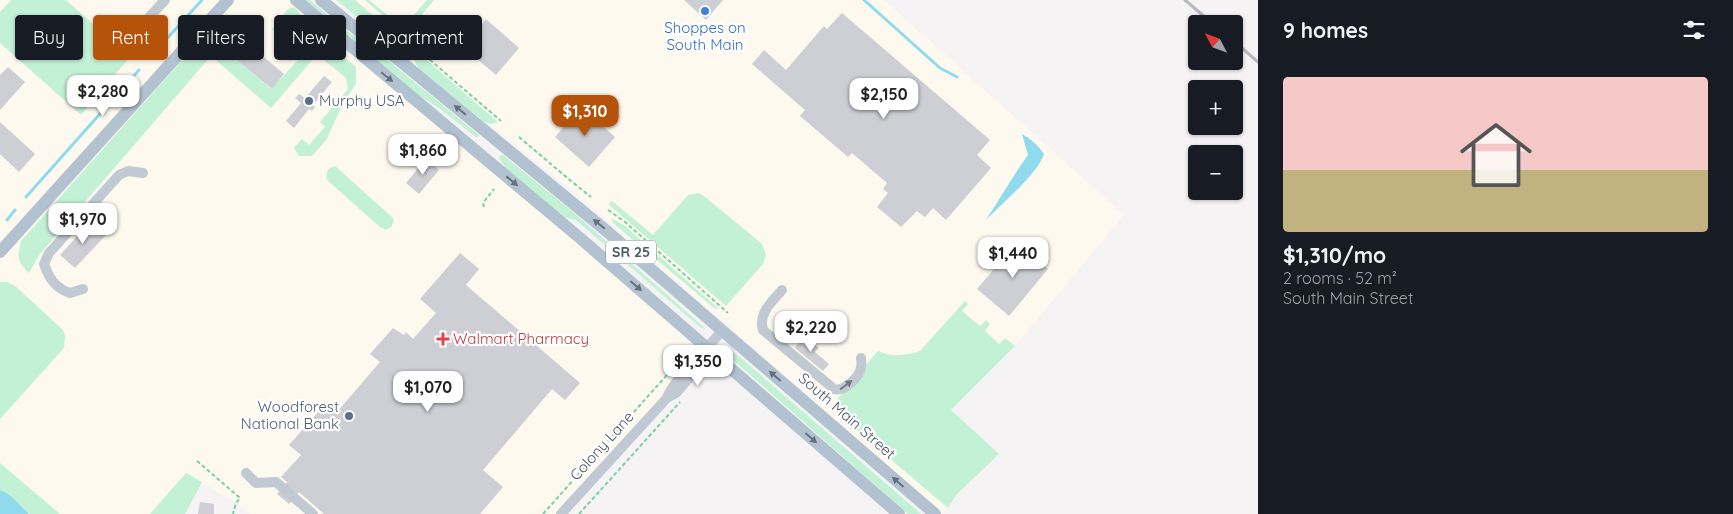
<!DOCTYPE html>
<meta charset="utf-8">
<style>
:root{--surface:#171b24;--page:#20242c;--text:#f1f3f6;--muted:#9ea1a6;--line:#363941;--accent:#b45309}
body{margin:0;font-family:Quicksand,sans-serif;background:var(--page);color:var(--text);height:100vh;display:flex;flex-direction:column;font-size:19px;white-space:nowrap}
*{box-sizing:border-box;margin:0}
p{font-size:16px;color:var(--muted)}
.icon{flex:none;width:28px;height:28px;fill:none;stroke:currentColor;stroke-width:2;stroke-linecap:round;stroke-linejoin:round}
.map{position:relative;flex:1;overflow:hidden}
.drawer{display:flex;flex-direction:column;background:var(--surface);width:475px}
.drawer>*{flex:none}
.banner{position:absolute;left:15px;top:15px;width:475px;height:45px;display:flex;gap:10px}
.needle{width:32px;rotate:311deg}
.tools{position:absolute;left:1188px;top:15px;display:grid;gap:10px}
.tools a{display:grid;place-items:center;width:55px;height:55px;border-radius:5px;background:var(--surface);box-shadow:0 1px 4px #0004;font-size:25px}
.price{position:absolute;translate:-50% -42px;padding:0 11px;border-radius:10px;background:#fff;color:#222;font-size:16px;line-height:32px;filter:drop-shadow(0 1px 2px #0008)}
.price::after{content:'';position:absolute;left:50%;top:30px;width:15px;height:11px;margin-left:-8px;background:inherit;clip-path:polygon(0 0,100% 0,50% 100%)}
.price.on{background:var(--accent);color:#fff}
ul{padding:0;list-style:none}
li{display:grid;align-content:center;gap:10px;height:265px;padding:0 25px}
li+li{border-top:1px solid var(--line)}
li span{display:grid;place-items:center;height:155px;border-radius:5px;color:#555}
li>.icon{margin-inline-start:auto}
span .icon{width:90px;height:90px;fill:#fffc;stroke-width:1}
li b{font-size:21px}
h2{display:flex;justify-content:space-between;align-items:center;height:60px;padding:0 25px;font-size:21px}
.pill{padding:0 18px;border-radius:5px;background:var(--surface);box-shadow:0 1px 4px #0004;font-size:18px;line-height:45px}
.pill.on{background:var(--accent);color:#fff}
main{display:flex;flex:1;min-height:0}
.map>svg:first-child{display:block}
</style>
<main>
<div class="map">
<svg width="1258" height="514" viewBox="0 0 1258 514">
<rect width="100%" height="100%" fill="#f5f3f3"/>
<path fill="#fdf9ef" d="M 0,0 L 296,0 L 708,348 L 561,514 L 249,514 L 236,503 L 186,473 L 150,514 L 0,514 Z
M 335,0 L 884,0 L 1124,215 L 1015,346 L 951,410 L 999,454 L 956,495 L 943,513 L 580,197 Z"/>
<path fill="#c3f1d5" d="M 11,0 L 66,0 L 130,57 L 81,115 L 0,43 L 0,12 Z
M 304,0 L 310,0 L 341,27 L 383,56 L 479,135 L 477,138 L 439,108 L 415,93 Z
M 336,0 L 355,0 L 402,40 L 393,43 L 385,40 Z
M 365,0 L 369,0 L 396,22 L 402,21 L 405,25 L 427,0 L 434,0 L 405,35 Z
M 294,7 L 316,33 L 356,67 L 356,84 L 343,103 L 327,139 L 312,156 L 299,156 L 294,148 L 302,139 L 309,145 L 325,127 L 320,122 L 348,89 L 346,78 L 324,60 L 314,58 L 271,108 L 211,56 L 40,254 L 29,273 C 17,261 17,257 21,241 L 217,21 L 224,23 L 234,32 L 222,47 L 271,89 L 302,56 L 272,29 L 288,9 Z
M 414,49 L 498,122 L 492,124 L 484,122 L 418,68 L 413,57 Z
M 502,154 L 573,212 L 706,329 L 701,328 L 576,220 L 564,217 L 505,168 L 499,157 Z
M 335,166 L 393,218 L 394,221 L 391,227 L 385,230 L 380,227 L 327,180 C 326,172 327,168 335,166 Z
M 699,193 L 704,196 L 762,244 L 766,255 L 763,264 L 726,306 L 609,205 L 610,202 L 612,201 L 653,235 L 688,195 Z
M 611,218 L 624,225 L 719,309 L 714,308 L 613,223 Z
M 0,282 L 7,282 L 15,286 L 63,330 L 65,337 L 64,348 L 0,419 Z
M 965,301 L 968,304 L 962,311 L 980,326 L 986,320 L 990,324 L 985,331 L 999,344 L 1005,338 L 1015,346 L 951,410 L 999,454 L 956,495 L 948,508 L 850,425 L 837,408 L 838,398 L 878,351 C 892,357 906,356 920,351 Z
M 729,353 L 735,353 L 921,514 L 908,514 L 731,358 Z
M 0,463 L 60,514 C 51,514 40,514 31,514 C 21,512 12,495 0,490 Z
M 186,473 L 202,482 L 185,514 L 150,514 Z"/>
<path fill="#90daee" d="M 1022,134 C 1031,139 1038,145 1044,154 C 1037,175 1001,204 985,221 C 1000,199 1012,177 1028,155 Z
M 0,490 C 12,494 19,506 29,514 L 0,514 Z"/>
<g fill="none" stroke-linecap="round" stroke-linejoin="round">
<path stroke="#90daee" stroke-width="3" d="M 864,0 L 940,68 L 957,77
M 152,55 L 202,0
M 26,197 L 139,70
M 7,220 L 15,210"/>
</g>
<path fill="#cdcfd5" d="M 684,0 L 723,0 L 706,20 Z
M 842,13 L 990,140 L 977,155 L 991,168 L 946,220 L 933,208 L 925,217 L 917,211 L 901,227 L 877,207 L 888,193 L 883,189 L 887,183 L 852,153 L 848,157 L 800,116 L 805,110 L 752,64 L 764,50 L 786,70 L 824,26 L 827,29 Z
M 486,19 L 519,48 L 496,75 L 463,47 Z
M 234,32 L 284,74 L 272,89 L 221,47 Z
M 8,67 L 25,82 L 0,110 L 0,75 Z
M 324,76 L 332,82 L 313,105 L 315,107 L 312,111 L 309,109 L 294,128 L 286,121 L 301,103 L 295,98 L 299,94 L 305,98 Z
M 581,107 L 615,137 L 589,167 L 555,137 Z
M 0,122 L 35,154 L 19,172 L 0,154 Z
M 426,159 L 439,170 L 419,194 L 406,183 Z
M 91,221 L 106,235 L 75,268 L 60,255 Z
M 1017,242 L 1048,269 L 1009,316 L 977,289 Z
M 460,253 L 479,269 L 466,285 L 580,383 L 565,400 L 552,389 L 483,470 L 503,487 L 480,514 L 324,514 L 299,492 L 289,504 L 277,494 L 287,482 L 281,477 L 301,455 L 289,445 L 326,403 L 337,412 L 380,362 L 370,354 L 393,328 L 404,335 L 406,332 L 413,339 L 436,313 L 420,299 Z
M 804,336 L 819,348 L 815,352 L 829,364 L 823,371 L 795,348 Z
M 200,502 L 214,504 L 214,514 L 198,514 Z"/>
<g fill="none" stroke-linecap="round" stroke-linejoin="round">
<path stroke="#7ad0a6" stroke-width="2" stroke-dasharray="4 2.5" stroke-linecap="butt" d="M 415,47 L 501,121
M 519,137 L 571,181 L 591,197
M 484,207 L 483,203 L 494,189
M 608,210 L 625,222 L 728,313
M 197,461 L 240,498 L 236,503 L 233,514
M 543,514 L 674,367
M 579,514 L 680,402"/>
<path stroke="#c1cad2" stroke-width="10" d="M 142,25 L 165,0
M 83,289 L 70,293 C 55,288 49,278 44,264 L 49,253 L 119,175 L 128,171 L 143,173
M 782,290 C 772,302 758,313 763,330 L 834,389 C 844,392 860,377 861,367 C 862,364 861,361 861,358
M 667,398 L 676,393 L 712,352
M 246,473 L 256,483 L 276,482 L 313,514
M 561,514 L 666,399 C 679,373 703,353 722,331"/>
<path stroke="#b3c2d1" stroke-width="12" d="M 296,0 L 580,238 L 899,514
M 321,0 L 359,31 L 388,51 L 609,233 L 935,514
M 0,252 L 228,0"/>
<path stroke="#b5b8bd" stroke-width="3" d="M 1185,0 L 1213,24
M 1234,41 L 1258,62"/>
</g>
<defs><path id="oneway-solid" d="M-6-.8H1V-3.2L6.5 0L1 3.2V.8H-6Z" transform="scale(1.25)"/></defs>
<g fill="#64717d">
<use href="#oneway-solid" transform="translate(387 77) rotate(39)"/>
<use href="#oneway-solid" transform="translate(460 110) rotate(-141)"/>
<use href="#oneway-solid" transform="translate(512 181) rotate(40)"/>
<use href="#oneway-solid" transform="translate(599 224) rotate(-141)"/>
<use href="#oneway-solid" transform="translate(636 286) rotate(41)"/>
<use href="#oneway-solid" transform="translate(775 376) rotate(-139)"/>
<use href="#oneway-solid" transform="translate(811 438) rotate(41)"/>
<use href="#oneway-solid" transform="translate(898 482) rotate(-139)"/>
</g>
<use fill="#6e7983" href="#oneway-solid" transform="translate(846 385) rotate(-37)"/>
<circle fill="#3f7fe0" stroke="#fff" stroke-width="2" cx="705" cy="11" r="5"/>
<g fill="#5c6f8a" stroke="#fff" stroke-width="2">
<circle cx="309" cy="101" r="5"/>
<circle cx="349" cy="416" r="5"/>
</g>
<path fill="#e0444e" stroke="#fff" stroke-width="2" d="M440.5 331.5h5v5h5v5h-5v5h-5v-5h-5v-5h5z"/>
<g text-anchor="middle" stroke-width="4.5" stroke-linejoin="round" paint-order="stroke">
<rect fill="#fff" stroke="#808990" stroke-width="1" x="606" y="240.5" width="50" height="23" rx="4"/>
<g font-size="14" font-weight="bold" fill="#4a5661">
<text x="631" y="257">SR 25</text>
</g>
<g font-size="15" fill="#366cbe" stroke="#fff">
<text x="705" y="33">Shoppes on<tspan x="705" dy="17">South Main</tspan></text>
</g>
<g font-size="15" fill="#4e5e75" stroke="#fff" text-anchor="start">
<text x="319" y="106">Murphy USA</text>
<text x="339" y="412" text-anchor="end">Woodforest<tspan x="339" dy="17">National Bank</tspan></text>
</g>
<g font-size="15" fill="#be3a42" stroke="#fff" text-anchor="start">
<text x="453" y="344">Walmart Pharmacy</text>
</g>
<g font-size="15" fill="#4a5661" stroke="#fff">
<text transform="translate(847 416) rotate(41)" y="5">South Main Street</text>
<text transform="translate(602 446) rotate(-48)" y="5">Colony Lane</text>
</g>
</g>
</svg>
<div class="tools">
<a><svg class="needle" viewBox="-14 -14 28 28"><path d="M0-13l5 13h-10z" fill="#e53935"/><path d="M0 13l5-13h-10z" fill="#9ea1a6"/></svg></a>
<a>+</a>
<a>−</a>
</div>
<b class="price" style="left:103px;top:117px">$2,280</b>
<b class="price" style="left:884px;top:120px">$2,150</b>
<b class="price on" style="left:585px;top:137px">$1,310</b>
<b class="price" style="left:423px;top:176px">$1,860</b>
<b class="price" style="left:83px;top:245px">$1,970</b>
<b class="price" style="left:1013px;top:279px">$1,440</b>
<b class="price" style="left:811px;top:353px">$2,220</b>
<b class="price" style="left:698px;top:387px">$1,350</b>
<b class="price" style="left:428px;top:413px">$1,070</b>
<div class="banner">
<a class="pill">Buy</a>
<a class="pill on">Rent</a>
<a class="pill">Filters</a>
<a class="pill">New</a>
<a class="pill">Apartment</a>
</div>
</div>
<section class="drawer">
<h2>9 homes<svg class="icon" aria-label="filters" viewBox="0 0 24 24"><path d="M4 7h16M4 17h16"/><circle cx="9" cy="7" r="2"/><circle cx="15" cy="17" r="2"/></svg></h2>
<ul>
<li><span style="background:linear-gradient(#f6c9c9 60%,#c2b280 0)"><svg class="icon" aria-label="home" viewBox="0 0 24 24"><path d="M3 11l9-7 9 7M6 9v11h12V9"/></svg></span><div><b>$1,310/mo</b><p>2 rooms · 52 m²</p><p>South Main Street</p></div></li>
</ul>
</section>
</main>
